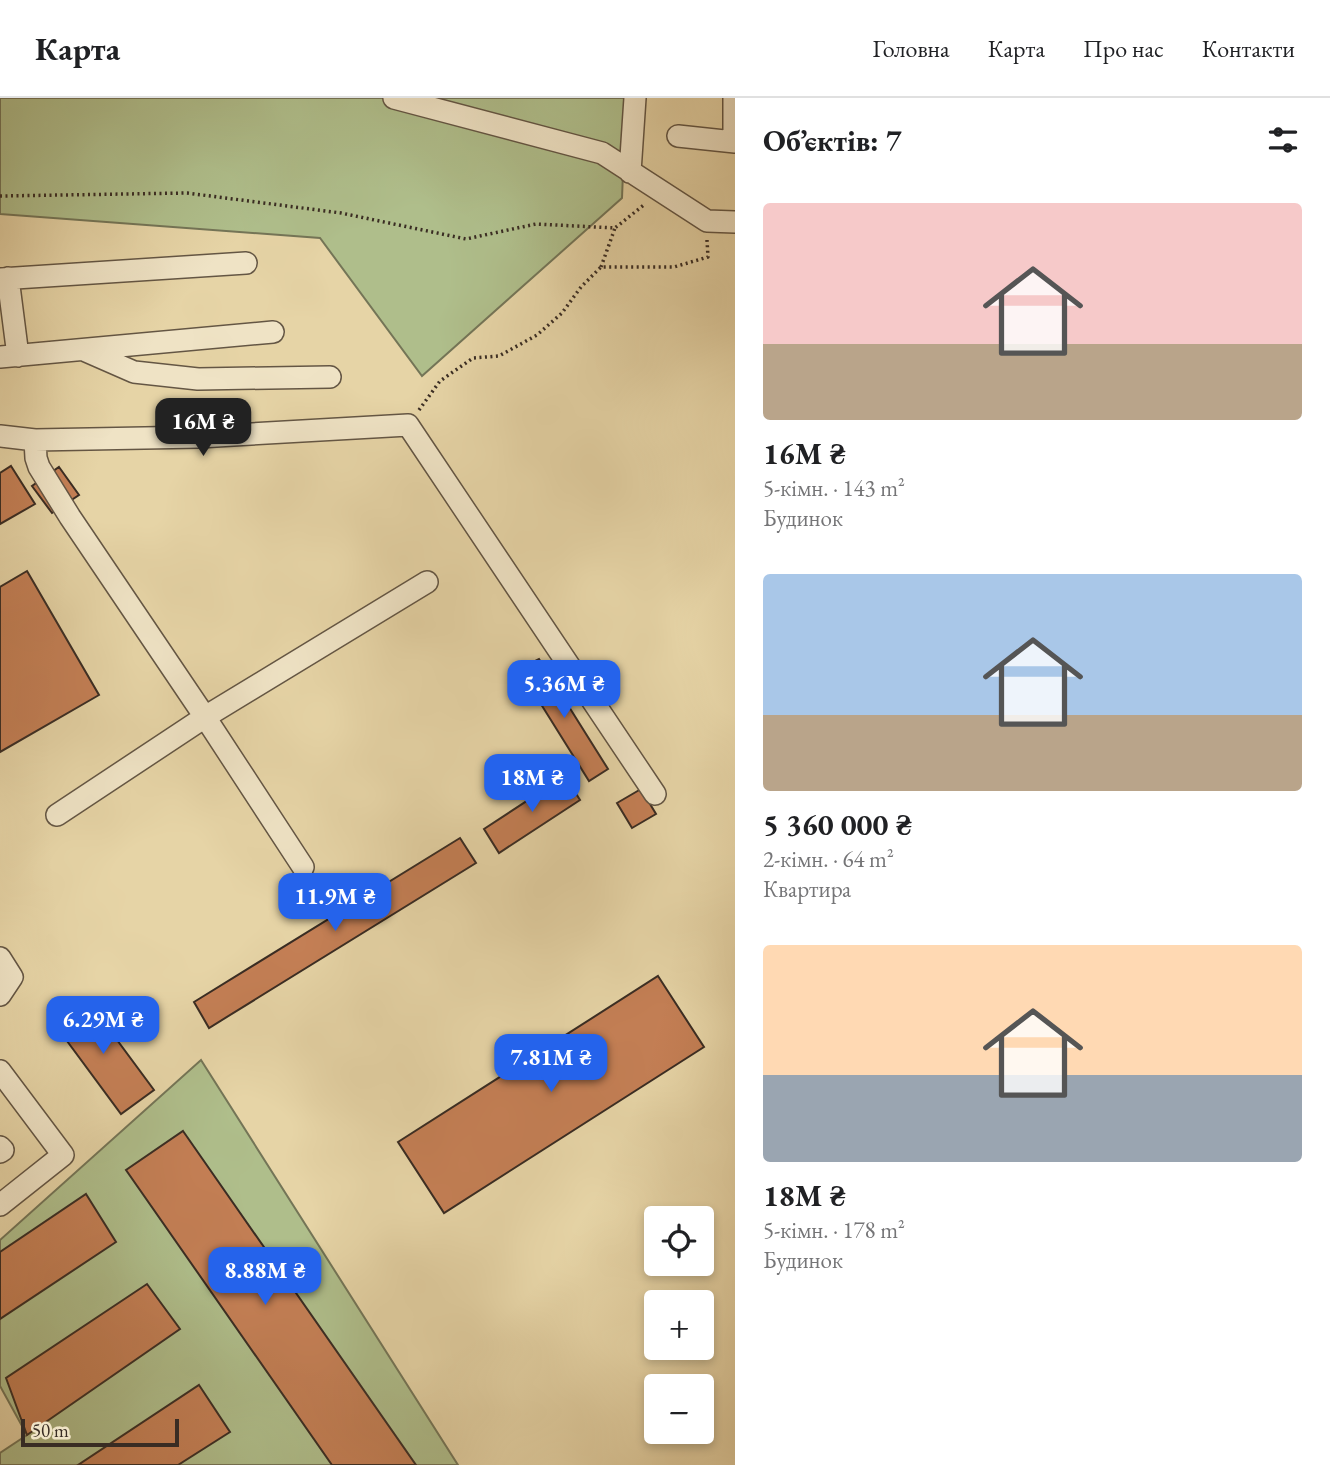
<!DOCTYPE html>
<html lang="uk">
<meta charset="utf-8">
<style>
:root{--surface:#fff;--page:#f2f2f2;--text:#202124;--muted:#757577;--line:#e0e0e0;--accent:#2563eb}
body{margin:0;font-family:"EB Garamond",serif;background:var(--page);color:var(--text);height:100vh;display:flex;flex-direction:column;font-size:26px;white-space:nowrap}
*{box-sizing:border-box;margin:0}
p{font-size:23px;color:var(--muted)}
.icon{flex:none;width:38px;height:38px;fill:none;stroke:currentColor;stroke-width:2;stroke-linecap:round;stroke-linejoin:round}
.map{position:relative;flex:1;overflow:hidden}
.details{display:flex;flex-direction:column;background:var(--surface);width:595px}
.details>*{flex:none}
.tools{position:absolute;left:644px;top:1108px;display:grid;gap:14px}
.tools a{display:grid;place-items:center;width:70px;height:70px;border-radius:7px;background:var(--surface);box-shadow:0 4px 10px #0003;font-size:35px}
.scale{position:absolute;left:21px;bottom:18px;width:158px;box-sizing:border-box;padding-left:7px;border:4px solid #392c23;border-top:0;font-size:19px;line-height:24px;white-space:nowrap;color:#392c23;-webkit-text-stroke:5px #efe3c5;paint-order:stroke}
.price{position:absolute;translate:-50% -60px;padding:0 16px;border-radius:14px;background:var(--accent);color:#fff;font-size:23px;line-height:46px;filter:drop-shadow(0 2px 4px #0008)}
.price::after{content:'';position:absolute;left:50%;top:42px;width:21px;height:16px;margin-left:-10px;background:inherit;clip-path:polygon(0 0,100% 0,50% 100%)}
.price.selected{background:#222;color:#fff}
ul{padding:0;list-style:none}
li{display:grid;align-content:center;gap:14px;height:371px;padding:0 28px}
li span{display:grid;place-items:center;height:217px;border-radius:7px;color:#555}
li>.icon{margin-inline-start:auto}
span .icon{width:126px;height:126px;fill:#fffc;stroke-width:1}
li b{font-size:30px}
h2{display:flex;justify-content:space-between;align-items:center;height:84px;padding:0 28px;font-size:30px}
header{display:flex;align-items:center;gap:42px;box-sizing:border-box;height:98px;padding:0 35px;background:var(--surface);border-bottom:2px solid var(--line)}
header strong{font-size:33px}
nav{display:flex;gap:38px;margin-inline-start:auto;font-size:24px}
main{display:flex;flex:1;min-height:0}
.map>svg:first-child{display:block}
</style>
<header>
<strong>Карта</strong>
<nav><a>Головна</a><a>Карта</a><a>Про нас</a><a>Контакти</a></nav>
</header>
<main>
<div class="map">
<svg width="735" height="1367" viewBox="0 0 735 1367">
<rect width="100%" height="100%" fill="#e6d4a6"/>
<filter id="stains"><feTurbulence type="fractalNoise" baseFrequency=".00286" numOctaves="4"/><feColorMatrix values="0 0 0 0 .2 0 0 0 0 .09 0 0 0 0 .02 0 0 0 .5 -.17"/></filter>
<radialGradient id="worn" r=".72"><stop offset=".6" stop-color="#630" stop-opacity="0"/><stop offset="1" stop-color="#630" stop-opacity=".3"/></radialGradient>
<path fill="#afbe8b" stroke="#747557" stroke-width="2" d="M 0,0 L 626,0 L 622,100 L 422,278 L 320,140 L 0,116 Z
M 201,962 L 458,1367 L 0,1367 L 0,1355 L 27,1337 L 0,1288 L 0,1142 Z"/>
<path fill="#c47f55" stroke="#392c23" stroke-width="2" d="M 11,368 L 35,406 L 0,426 L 0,375 Z
M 59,369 L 79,397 L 52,415 L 32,388 Z
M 27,473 L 99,597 L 0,654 L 0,489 Z
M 539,561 L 608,671 L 589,683 L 519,571 Z
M 565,678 L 580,702 L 499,755 L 484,731 Z
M 641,691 L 656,716 L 632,730 L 617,705 Z
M 460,740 L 476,765 L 209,930 L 194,904 Z
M 658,878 L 704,949 L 444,1115 L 398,1044 Z
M 86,900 L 154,992 L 121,1016 L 53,924 Z
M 183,1033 L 416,1367 L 332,1367 L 126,1072 Z
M 86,1096 L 116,1144 L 0,1221 L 0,1154 Z
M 147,1186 L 180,1231 L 27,1337 L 6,1280 Z
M 199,1287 L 230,1334 L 178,1367 L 78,1367 Z"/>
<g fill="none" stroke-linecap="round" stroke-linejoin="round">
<defs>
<path id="minor" d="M 394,0 L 602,55 L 707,123 L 735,124
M 678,38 L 735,44
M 734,43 L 734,0
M 630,74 L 635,0
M 8,180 L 18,258
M 0,181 L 246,165
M 86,253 L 134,274 L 198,281 L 330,279
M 0,259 L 273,234
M 0,338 L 35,342 L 199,339 L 408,327 L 655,696
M 35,342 L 36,360 L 39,369 L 70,419 L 205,619 L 303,769
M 57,717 L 205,619 L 427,484
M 0,860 L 12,879 L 0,897
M 0,973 L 63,1057 L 0,1107
M 0,1049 L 3,1052 L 0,1054"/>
</defs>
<use href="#minor" stroke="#645644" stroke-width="24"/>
<path stroke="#392c23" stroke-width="3.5" stroke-dasharray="2 3.5" stroke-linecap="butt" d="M 0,98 L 187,95 L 341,115 L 466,141 L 536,126 L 615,130 L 645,106
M 601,169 L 615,130
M 419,312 L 440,283 L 473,260 L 499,258 L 537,237 L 562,215 L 581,189 L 601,169 L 674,169 L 708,159 L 707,142"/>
<use href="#minor" stroke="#efe3c5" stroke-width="21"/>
</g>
<rect width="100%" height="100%" filter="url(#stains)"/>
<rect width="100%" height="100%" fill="url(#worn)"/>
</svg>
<div class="tools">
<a><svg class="icon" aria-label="locate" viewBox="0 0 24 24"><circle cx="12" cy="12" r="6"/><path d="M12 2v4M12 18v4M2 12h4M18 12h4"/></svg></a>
<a>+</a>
<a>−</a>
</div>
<div class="scale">50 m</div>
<b class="price selected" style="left:203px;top:360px">16M ₴</b>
<b class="price" style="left:564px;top:622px">5.36M ₴</b>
<b class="price" style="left:532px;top:716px">18M ₴</b>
<b class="price" style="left:335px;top:835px">11.9M ₴</b>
<b class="price" style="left:103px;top:958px">6.29M ₴</b>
<b class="price" style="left:551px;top:996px">7.81M ₴</b>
<b class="price" style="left:265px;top:1209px">8.88M ₴</b>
</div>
<section class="details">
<h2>Об’єктів: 7<svg class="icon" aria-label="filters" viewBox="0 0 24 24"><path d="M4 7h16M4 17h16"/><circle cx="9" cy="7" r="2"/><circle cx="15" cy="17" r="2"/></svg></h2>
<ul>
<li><span style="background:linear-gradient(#f6c9c9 65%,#b9a48a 0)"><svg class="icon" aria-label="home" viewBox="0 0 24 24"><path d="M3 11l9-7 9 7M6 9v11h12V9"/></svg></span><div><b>16M ₴</b><p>5-кімн. · 143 m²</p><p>Будинок</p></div></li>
<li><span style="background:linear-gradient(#a9c7e8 65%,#b9a48a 0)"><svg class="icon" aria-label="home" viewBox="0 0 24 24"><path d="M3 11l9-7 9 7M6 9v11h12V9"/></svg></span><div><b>5 360 000 ₴</b><p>2-кімн. · 64 m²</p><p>Квартира</p></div></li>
<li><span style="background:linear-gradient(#ffd9b3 60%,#9aa5b1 0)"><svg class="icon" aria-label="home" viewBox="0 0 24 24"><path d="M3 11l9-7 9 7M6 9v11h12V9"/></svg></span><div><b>18M ₴</b><p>5-кімн. · 178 m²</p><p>Будинок</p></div></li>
</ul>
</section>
</main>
